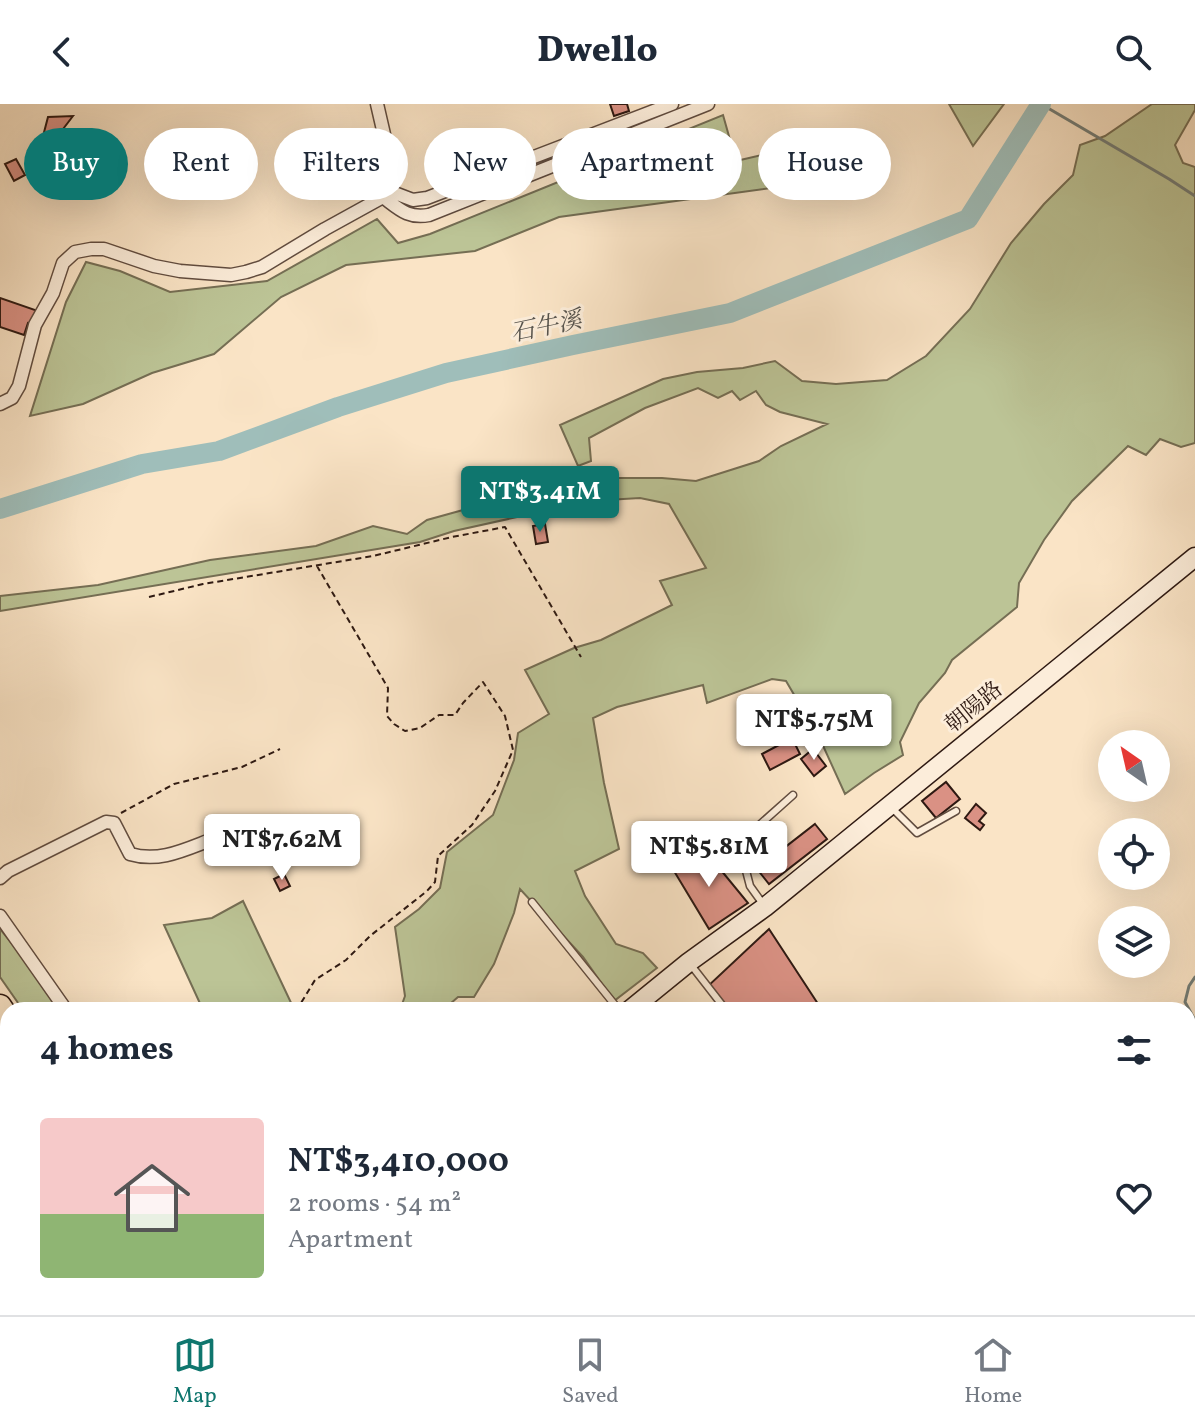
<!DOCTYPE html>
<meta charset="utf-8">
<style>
:root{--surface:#fff;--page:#f2f2f3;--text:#1f2937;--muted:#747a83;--line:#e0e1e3;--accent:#0f766e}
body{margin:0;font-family:Vollkorn,"Noto Serif TC",serif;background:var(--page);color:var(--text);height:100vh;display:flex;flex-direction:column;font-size:30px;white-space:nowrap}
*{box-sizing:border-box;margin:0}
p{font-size:26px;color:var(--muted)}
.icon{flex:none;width:44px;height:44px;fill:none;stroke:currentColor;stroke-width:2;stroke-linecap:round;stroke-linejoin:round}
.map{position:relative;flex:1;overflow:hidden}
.sheet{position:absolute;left:0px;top:898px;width:1196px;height:314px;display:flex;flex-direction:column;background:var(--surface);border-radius:24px 24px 0 0;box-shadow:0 8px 32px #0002}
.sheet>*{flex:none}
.guide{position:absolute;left:24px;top:24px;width:1148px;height:72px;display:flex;gap:16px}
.needle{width:52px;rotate:326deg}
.tools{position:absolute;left:1098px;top:626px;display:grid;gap:16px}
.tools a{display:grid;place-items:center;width:72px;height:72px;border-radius:50%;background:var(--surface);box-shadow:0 8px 32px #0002;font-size:40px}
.price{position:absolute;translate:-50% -68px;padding:0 18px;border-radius:8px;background:#fff;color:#222;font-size:26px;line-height:52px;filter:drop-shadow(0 2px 4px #0008)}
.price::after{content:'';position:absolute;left:50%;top:48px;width:24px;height:18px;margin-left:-12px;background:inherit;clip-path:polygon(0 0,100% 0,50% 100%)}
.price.selected{background:var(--accent);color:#fff}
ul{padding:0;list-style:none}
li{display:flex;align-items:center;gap:24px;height:200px;padding:0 40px}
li+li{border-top:2px solid var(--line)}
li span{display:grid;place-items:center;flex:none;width:224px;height:160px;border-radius:8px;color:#555}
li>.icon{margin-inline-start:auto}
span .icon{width:96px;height:96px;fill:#fffc;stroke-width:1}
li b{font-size:34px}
h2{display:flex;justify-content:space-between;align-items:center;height:96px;padding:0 40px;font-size:34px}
.chip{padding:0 28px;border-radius:36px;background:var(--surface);box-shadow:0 8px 32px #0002;font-size:28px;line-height:72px}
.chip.selected{background:var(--accent);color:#fff}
header{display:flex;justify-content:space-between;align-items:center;height:104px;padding:0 40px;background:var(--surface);font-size:36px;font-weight:800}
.menu{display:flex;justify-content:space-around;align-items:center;height:112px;border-top:2px solid var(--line);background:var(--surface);font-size:22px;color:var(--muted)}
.menu a{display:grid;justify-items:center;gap:4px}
.menu .selected{color:var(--accent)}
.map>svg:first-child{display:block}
</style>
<header><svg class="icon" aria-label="back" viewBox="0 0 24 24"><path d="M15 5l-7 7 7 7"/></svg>Dwello<svg class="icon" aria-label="search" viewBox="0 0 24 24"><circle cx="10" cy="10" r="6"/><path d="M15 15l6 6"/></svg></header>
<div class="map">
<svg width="1195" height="1211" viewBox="0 0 1195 1211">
<rect width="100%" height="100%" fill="#fae4c6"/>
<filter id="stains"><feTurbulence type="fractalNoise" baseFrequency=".0025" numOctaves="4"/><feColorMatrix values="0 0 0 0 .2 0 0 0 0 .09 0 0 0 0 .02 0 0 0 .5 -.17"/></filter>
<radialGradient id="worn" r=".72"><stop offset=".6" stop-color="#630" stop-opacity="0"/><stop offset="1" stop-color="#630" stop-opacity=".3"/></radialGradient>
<path fill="#bcc496" stroke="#756e54" stroke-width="2" d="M 949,0 L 1004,0 L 973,42 Z
M 1152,0 L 1195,0 L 1195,6 L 1175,41 L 1183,59 L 1195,63 L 1195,339 L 1181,343 L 1160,335 L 1146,351 L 1128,342 L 1072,397 L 1044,436 L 1019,479 L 1017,503 L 952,556 L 945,569 L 919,599 L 900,638 L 903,651 L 874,669 L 845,690 L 820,635 L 786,577 L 772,575 L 707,599 L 703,581 L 617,603 L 593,614 L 604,679 L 619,745 L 575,767 L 585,792 L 616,840 L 643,849 L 657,864 L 614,897 L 583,853 L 520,785 L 514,809 L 494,860 L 474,893 L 458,893 L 450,900 L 453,906 L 400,906 L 405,892 L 395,823 L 419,805 L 440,784 L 447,748 L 493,711 L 514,656 L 518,629 L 549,610 L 525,566 L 574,544 L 601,536 L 672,501 L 660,477 L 706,464 L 669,400 L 640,394 L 590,397 L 454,427 L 420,438 L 0,507 L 0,492 L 98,481 L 210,456 L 316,442 L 373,422 L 407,430 L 427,416 L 463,406 L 535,392 L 589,370 L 597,374 L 662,374 L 696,377 L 759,357 L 781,342 L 827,320 L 780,308 L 766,301 L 756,287 L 740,296 L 732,287 L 718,294 L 698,284 L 645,304 L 589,334 L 591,357 L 578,362 L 560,321 L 663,275 L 697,268 L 743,264 L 775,257 L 802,277 L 836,280 L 887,276 L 926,252 L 970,205 L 1011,139 L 1044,100 L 1073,71 L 1080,41 L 1105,32 Z
M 723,11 L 736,57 L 822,37 L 819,66 L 823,77 L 559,113 L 475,147 L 346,161 L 281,193 L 214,250 L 152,269 L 83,300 L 30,312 L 66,198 L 86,158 L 120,167 L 170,188 L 267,177 L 377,115 L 398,139 L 430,130 Z
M 243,797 L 293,903 L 291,906 L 203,906 L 164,821 L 212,814 Z
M 0,825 L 66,906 L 23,906 L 0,873 Z
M 0,987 L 8,998 L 8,1053 L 3,1044 L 0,1046 Z"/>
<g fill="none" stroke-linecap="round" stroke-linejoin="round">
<path stroke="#727c77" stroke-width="3" d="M 1041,0 L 1169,75 L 1195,92
M 1195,873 L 1189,882 L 1185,898 L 1195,916
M 1188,1091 L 1195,1083
M 1119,1211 L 1124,1204"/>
<path stroke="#9fbeba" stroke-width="20" d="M 0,405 L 142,360 L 219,347 L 338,303 L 446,269 L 573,241 L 730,209 L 968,115 L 1041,0"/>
</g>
<path fill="#da9184" stroke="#2e1912" stroke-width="2" d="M 610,0 L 627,0 L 629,7 L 614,12 Z
M 73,12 L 63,25 L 42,36 L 48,13 Z
M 16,55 L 25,71 L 14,77 L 5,60 Z
M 0,194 L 38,207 L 33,220 L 28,219 L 24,231 L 0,223 Z
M 545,420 L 548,438 L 536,440 L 533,422 Z
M 792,634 L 800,650 L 770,666 L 762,650 Z
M 813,645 L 826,662 L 814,672 L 801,655 Z
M 946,678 L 960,695 L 936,714 L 922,697 Z
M 976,700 L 986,709 L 979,717 L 984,721 L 980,726 L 965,714 Z
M 815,720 L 827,735 L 769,780 L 757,765 Z
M 702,743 L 748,799 L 709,825 L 674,767 Z
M 284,770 L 290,782 L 280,787 L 274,775 Z
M 769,825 L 822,906 L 725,906 L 707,883 Z"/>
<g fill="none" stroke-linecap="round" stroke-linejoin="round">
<defs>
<path id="service" d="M 892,704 L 917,729 L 956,707
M 532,798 L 619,906
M 763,800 L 750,782 L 744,759 L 756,724 L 793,691
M 691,861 L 726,906
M 338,1211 L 338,1204
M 384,1211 L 398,1204"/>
<path id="minor" d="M 377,0 L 389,52 L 392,88 L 386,92
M 392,88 L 413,96 L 427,94 L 672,0
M 0,300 L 12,294 L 19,282 L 35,221 L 53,189 L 63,159 L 75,148 L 91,145 L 104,145 L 154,162 L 180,167 L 231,171 L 246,168 L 262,163 L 325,125 L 383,93 C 399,105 408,115 429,111 L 708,0
M 0,774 L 8,767 L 106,718 L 114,719 L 130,750 C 160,759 186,745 213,735 L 219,741
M 0,812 L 66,906"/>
<path id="secondary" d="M 630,906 L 689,858 L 765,803 L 1195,453"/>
<path id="motorway" d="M 0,902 L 8,914
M 0,941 L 8,953
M 180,1204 L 185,1211
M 209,1204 L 213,1211
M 273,1204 L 278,1211
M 317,1211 L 317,1204"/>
</defs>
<use href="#service" stroke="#614c3f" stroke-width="9"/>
<use href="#minor" stroke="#614c3f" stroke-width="15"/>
<use href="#secondary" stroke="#2e1912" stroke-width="21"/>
<use href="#motorway" stroke="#2e1912" stroke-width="25"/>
<path stroke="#2e1912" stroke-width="2" stroke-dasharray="6 4" stroke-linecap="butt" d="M 149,493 L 203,480 L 373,452 L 452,433 L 505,423 L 581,553
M 121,709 L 174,680 L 242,663 L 280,645
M 307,906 L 301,899 L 315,876 L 346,856 L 370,832 L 427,787 L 435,778 L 438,752 L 472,721 L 495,687 L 513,646 L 505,612 L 483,578 L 463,599 L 455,611 L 439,611 L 420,624 L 405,627 L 394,620 L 387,612 L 388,584 L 317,462
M 0,1102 L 8,1087
M 120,1204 L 125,1211"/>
<use href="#service" stroke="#fcedda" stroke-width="6"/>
<use href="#minor" stroke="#fcedda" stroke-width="12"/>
<use href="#secondary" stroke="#fcedda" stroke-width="18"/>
<use href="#motorway" stroke="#fae4c6" stroke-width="22"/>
</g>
<g text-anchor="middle" stroke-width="6" stroke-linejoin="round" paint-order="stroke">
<g font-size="22" fill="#2e1912" stroke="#fcedda">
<text transform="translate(973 602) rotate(-39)" y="8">朝陽路</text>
</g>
<g font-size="24" font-style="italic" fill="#56534d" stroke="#fcedda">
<text transform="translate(546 222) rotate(-12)" y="8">石牛溪</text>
</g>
</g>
<rect width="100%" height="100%" filter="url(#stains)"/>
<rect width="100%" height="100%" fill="url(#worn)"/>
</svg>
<div class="tools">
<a><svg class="needle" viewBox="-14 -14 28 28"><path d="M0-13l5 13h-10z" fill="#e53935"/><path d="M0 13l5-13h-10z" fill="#747a83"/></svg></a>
<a><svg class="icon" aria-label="locate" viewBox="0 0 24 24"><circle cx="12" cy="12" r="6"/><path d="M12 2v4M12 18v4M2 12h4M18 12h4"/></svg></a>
<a><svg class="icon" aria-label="layers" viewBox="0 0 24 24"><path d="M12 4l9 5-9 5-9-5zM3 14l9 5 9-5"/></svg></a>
</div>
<b class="price selected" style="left:540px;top:430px">NT$3.41M</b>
<b class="price" style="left:814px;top:658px">NT$5.75M</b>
<b class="price" style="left:282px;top:778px">NT$7.62M</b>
<b class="price" style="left:709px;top:785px">NT$5.81M</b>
<div class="guide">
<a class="chip selected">Buy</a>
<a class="chip">Rent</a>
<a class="chip">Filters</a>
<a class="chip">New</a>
<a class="chip">Apartment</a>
<a class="chip">House</a>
</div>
<section class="sheet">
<h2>4 homes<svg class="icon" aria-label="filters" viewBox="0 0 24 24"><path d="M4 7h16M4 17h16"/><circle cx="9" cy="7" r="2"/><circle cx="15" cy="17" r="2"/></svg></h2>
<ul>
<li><span style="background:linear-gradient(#f6c9c9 60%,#8fb573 0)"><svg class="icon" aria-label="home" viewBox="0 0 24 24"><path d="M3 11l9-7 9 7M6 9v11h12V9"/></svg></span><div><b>NT$3,410,000</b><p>2 rooms · 54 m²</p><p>Apartment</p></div><svg class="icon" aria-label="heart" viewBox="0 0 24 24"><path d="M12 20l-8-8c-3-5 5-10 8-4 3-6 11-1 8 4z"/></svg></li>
</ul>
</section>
</div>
<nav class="menu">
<a class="selected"><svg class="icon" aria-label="map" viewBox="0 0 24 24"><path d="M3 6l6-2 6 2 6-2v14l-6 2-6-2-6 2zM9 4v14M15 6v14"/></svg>Map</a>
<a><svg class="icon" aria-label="saved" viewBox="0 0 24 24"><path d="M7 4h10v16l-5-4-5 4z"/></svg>Saved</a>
<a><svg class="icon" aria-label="home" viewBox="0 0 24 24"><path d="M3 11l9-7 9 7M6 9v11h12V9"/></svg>Home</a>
</nav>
